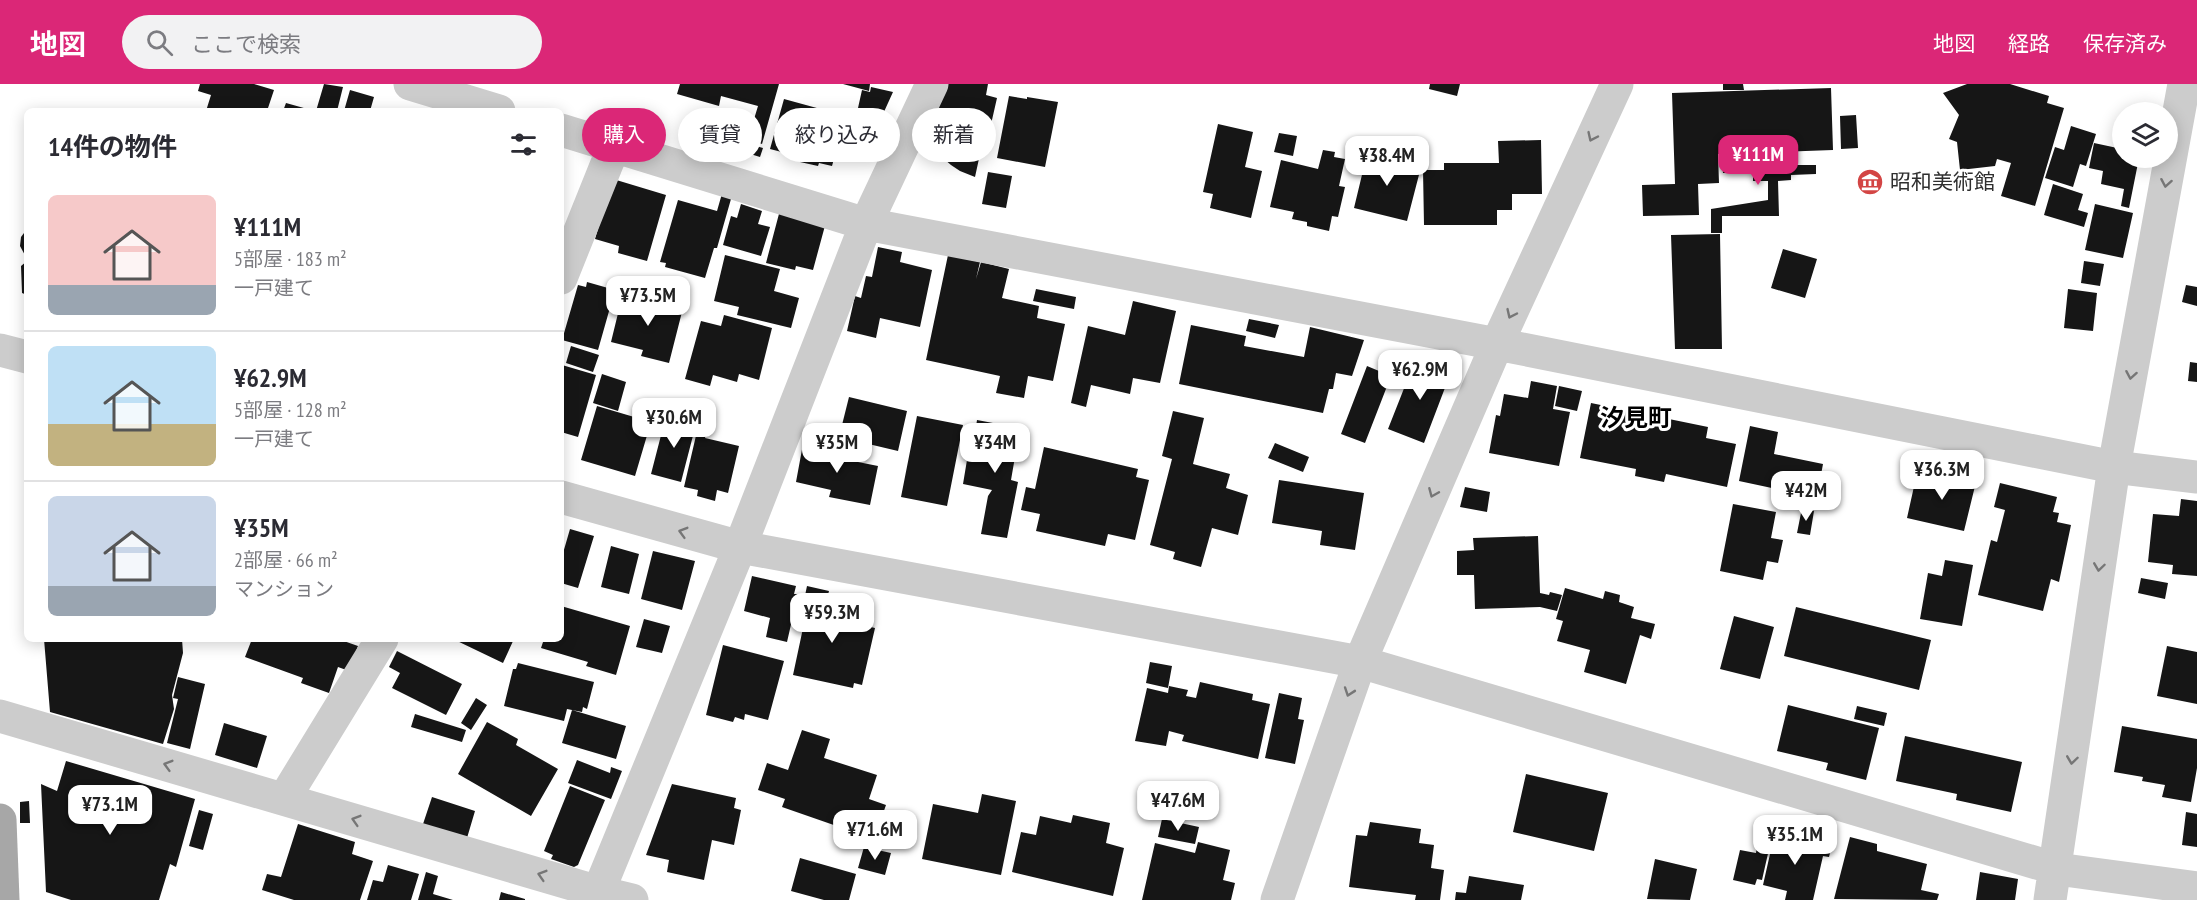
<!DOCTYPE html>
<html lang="ja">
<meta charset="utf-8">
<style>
:root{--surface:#fff;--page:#f2f2f3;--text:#2b2b33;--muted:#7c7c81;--line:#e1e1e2;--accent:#db2777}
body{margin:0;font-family:"PT Sans Narrow","Noto Sans JP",sans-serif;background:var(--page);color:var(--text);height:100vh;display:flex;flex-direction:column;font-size:22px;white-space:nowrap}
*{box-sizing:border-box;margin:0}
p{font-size:20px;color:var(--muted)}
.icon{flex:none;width:33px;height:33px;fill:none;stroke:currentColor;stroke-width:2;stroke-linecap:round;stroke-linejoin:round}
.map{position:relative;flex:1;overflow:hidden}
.panel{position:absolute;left:24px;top:24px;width:540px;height:534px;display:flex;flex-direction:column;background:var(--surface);border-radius:9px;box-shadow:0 3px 15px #0003}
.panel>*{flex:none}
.hud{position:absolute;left:582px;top:24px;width:570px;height:54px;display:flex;gap:12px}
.controls{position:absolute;left:2112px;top:18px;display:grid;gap:12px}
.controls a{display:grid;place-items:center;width:66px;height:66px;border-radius:50%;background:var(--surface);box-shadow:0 3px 15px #0003;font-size:30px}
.price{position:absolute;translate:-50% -51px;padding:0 14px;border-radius:12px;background:#fff;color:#222;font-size:20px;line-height:39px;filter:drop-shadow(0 2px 3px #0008)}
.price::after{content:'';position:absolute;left:50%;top:36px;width:18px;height:14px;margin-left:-9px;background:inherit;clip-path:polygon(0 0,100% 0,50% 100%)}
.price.current{background:var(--accent);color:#fff}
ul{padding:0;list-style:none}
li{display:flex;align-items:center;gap:18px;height:150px;padding:0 24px}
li+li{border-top:2px solid var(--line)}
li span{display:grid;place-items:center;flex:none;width:168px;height:120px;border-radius:9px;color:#555}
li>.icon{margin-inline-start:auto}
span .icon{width:72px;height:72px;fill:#fffc;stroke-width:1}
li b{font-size:26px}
h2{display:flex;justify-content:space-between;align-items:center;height:72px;padding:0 24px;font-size:26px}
.tag{padding:0 21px;border-radius:27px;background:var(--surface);box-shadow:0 3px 15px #0003;font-size:21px;line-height:54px}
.tag.current{background:var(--accent);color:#fff}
header{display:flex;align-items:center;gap:36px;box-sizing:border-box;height:84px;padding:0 30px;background:var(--accent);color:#fff}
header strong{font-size:28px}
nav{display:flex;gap:33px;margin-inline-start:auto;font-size:21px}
.search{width:420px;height:54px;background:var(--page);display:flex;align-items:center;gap:15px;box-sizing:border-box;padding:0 21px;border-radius:33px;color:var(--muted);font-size:22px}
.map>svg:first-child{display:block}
</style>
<header>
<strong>地図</strong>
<div class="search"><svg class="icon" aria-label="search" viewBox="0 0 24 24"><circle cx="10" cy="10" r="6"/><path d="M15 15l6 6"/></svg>ここで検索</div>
<nav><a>地図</a><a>経路</a><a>保存済み</a></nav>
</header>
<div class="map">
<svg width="2197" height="816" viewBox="0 0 2197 816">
<rect width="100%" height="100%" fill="#fff"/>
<path fill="#161616" d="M 200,0 L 254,0 L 274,6 L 267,27 L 206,27 L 211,11 L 198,7 Z
M 324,0 L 343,3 L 337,27 L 316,27 Z
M 680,0 L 779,0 L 762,60 L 748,55 L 758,22 L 721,12 L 719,22 L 677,10 Z
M 843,0 L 870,0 L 869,7 Z
M 945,0 L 988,0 L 986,11 L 997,14 L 984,71 L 980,70 L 975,93 L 960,87 L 951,81 L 944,75 L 935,60 L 931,39 Z
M 1430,0 L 1460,0 L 1457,12 L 1429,5 Z
M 1723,0 L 1743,0 L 1744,6 L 1723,6 Z
M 1967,0 L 2010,0 L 2049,12 L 2047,19 L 2064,24 L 2035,122 L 2001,112 L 2011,79 L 1997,75 L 1995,82 L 1960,86 L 1957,58 L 1949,55 L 1959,31 L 1943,9 Z
M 871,3 L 893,8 L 883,30 L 858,24 L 862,6 L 870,8 Z
M 1831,4 L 1833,66 L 1718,70 L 1719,99 L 1698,100 L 1699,131 L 1643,132 L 1642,101 L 1675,100 L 1672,9 Z
M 350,6 L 374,13 L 370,27 L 344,27 Z
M 1009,12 L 1027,15 L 1027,13 L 1058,18 L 1045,83 L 997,74 Z
M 784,15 L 846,32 L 832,82 L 819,79 L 818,82 L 800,78 L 801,73 L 770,65 Z
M 286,19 L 311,26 L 311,27 L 283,27 Z
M 1856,31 L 1858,64 L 1841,65 L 1840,32 Z
M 1218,40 L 1253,48 L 1245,83 L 1262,87 L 1251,134 L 1210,124 L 1213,110 L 1203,108 Z
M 2071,42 L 2096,50 L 2086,82 L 2080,80 L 2073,103 L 2045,94 L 2055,63 L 2064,66 Z
M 1279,49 L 1297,52 L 1293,72 L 1274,68 Z
M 721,52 L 763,64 L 760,73 L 718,60 Z
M 1541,56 L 1542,110 L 1512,110 L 1512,126 L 1497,126 L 1497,141 L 1424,141 L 1423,86 L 1444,86 L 1444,79 L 1499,79 L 1498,57 Z
M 2094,59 L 2122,65 L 2122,74 L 2139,74 L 2129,124 L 2121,122 L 2124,105 L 2101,100 L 2103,87 L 2089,84 Z
M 1323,66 L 1335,68 L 1334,73 L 1345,75 L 1339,102 L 1345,103 L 1338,133 L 1332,132 L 1329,147 L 1307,142 L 1307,138 L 1292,135 L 1294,128 L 1270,123 L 1281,76 L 1318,85 Z
M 1367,70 L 1421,83 L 1407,137 L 1354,124 Z
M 1722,73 L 1755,73 L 1755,76 L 1790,76 L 1791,81 L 1816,81 L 1816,90 L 1791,91 L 1791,96 L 1778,97 L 1779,132 L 1722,132 L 1722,149 L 1711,149 L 1711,125 L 1768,116 L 1768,97 L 1753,97 L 1753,89 L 1723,89 Z
M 988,88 L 1012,92 L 1006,124 L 982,120 Z
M 613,95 L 666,111 L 647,177 L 618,169 L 619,162 L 595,155 Z
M 2053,100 L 2083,110 L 2078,126 L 2088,129 L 2084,143 L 2044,131 Z
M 723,106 L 733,108 L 717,164 L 714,164 L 705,194 L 665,183 L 666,179 L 660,178 L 678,116 L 717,127 Z
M 741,120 L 762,127 L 758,140 L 770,143 L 761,172 L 723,161 L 731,132 L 737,134 Z
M 2095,120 L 2133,129 L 2123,174 L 2085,166 Z
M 780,126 L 826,138 L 813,186 L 796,182 L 795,186 L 766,179 Z
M 27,145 L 27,175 L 20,162 L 21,153 Z
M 1720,150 L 1722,265 L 1675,265 L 1671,151 Z
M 878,163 L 902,168 L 900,178 L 932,186 L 920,243 L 880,234 L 876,254 L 847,247 L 855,212 L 861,214 L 866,192 L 872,193 Z
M 1783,165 L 1817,175 L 1805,214 L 1771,204 Z
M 725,171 L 780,185 L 774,207 L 799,214 L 791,244 L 737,231 L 739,223 L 714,217 Z
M 948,171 L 980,178 L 976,195 L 981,178 L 1009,185 L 1002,214 L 1039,222 L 1037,234 L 1065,240 L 1053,297 L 1028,292 L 1024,314 L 996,309 L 1000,292 L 926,276 Z
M 27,177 L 27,211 L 22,209 L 21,182 Z
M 2084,177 L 2104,180 L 2100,202 L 2081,199 Z
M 587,198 L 615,206 L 598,266 L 562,256 L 578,201 L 586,203 Z
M 2186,201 L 2197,203 L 2197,222 L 2182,218 Z
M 1036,205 L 1076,213 L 1074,225 L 1033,217 Z
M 2068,205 L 2097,209 L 2093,247 L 2064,244 Z
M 622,213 L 642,218 L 643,214 L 683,224 L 669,279 L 641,272 L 643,266 L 611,258 Z
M 1133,217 L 1176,227 L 1160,299 L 1133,294 L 1130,310 L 1091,301 L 1086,323 L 1071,319 L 1088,242 L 1125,251 Z
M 724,231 L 772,244 L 759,296 L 739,290 L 737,298 L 713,291 L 710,302 L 685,295 L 701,237 L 721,242 Z
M 1249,235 L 1279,241 L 1275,254 L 1246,247 Z
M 1191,241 L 1246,252 L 1244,262 L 1304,273 L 1310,243 L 1364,256 L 1352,292 L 1336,289 L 1333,305 L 1329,305 L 1323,329 L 1179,300 Z
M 571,262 L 599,271 L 593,288 L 566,279 Z
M 1416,274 L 1451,288 L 1424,359 L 1388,345 Z
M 2190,278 L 2197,279 L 2197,298 L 2188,297 Z
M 562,281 L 596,291 L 578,353 L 561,348 Z
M 1367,282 L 1391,292 L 1365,359 L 1341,350 Z
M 602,290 L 626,298 L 618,327 L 593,319 Z
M 1531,297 L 1557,302 L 1553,325 L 1570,328 L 1559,382 L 1489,369 L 1496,331 L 1500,332 L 1504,310 L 1528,314 Z
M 1559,302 L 1582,307 L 1577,327 L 1555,322 Z
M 849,313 L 907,327 L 898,367 L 839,353 Z
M 1591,319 L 1708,343 L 1706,354 L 1736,360 L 1727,403 L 1666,390 L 1664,398 L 1635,392 L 1636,385 L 1580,374 Z
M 597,322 L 651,338 L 635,392 L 581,376 Z
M 1173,327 L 1204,334 L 1193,380 L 1230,390 L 1226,404 L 1248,411 L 1238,451 L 1212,444 L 1201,483 L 1173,475 L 1175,468 L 1150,461 L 1172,375 L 1162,372 Z
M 666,332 L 696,340 L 681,398 L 651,390 Z
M 917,332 L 963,341 L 947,422 L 901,413 Z
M 977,336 L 1020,344 L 1011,396 L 1018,398 L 1007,454 L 981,450 L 988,412 L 992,406 L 963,400 L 968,370 L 982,373 L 984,364 L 973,362 Z
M 1750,342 L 1778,348 L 1774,370 L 1823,380 L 1818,407 L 1805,405 L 1804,411 L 1739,397 Z
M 698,343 L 707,345 L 705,354 L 739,362 L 728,409 L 717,406 L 715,417 L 697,412 L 698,406 L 684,403 Z
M 1275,359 L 1309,373 L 1303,388 L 1268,374 Z
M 803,360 L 859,371 L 858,378 L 878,382 L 870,421 L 829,413 L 831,406 L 796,398 Z
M 1044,363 L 1138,385 L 1136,393 L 1149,396 L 1135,456 L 1108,450 L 1105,462 L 1036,447 L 1040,430 L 1021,426 L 1026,403 L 1035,405 Z
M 1917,389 L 1947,396 L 1948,391 L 1976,398 L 1964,447 L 1907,434 Z
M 1279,396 L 1364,409 L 1355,466 L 1320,461 L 1322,447 L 1272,439 Z
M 2000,399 L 2057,413 L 2053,428 L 2059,429 L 2057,438 L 2071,441 L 2059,498 L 2051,495 L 2043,527 L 1978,511 L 1991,456 L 1997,458 L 2005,426 L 1994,423 Z
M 1465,403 L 1490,408 L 1487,428 L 1460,423 Z
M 2181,415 L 2197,417 L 2197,492 L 2172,490 L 2173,481 L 2148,478 L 2153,430 L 2179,432 Z
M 1733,420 L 1776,428 L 1771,454 L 1783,456 L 1778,479 L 1767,477 L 1763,496 L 1720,487 Z
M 1802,424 L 1814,427 L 1810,451 L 1797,449 Z
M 570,445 L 594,452 L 578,504 L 561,499 L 561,476 Z
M 1538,452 L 1540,509 L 1549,511 L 1550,508 L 1562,511 L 1557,527 L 1540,523 L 1475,525 L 1474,491 L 1457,491 L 1457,467 L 1474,466 L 1473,454 Z
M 611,462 L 639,470 L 629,510 L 601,503 Z
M 653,467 L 695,477 L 682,526 L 641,515 Z
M 1945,476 L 1973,481 L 1962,542 L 1920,535 L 1928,489 L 1942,492 Z
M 752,492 L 796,502 L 794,510 L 798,510 L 787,558 L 766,553 L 770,534 L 744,527 Z
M 2141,494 L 2168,499 L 2165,515 L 2138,509 Z
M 807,502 L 829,507 L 825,522 L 856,529 L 854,539 L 875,544 L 862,601 L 854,599 L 853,604 L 793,591 L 806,530 L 821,533 L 822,531 L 802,526 Z
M 1565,504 L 1603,515 L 1605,507 L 1620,511 L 1619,518 L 1634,523 L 1631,534 L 1655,540 L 1651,555 L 1640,551 L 1626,600 L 1584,588 L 1590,566 L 1557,557 L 1563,537 L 1556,535 Z
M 561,522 L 630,542 L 616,591 L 586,582 L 588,578 L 541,564 L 544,555 L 561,555 Z
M 1796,523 L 1931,556 L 1919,606 L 1784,572 Z
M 1734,532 L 1774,543 L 1760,595 L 1720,585 Z
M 644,535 L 670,542 L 662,569 L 636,563 Z
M 44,555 L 182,555 L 183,569 L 172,611 L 174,625 L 163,660 L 50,628 Z
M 252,555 L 338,555 L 358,562 L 349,587 L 338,583 L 329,609 L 301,599 L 303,594 L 245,573 Z
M 453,555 L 514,555 L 503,579 Z
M 723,561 L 784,577 L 768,636 L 745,630 L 744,636 L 735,633 L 733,638 L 706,631 Z
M 2167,562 L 2197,568 L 2197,620 L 2157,612 Z
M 397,567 L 462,600 L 446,631 L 392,604 L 400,589 L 389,583 Z
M 1150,578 L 1172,582 L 1168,604 L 1146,599 Z
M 518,579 L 594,598 L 587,625 L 583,623 L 582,628 L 567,625 L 564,637 L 504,622 L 513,585 L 516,585 Z
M 178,593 L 205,600 L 190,665 L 167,659 L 178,615 L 173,614 Z
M 1200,598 L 1253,610 L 1252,616 L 1270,620 L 1258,675 L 1182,657 L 1184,651 L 1169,647 L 1166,662 L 1135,657 L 1147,604 L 1168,609 L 1169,602 L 1188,606 L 1186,612 L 1196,614 Z
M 1279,609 L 1302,614 L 1298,635 L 1304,636 L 1295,680 L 1265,674 Z
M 476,614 L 487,621 L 471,646 L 461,639 Z
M 1788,621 L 1879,644 L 1866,696 L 1826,686 L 1828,679 L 1777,667 Z
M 1857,622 L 1887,629 L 1884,642 L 1854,635 Z
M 572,626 L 626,642 L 616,675 L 562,659 Z
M 415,630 L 466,646 L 462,658 L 411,643 Z
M 487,638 L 518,655 L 516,661 L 558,685 L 531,732 L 458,690 Z
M 224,639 L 267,652 L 257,684 L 215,671 Z
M 2122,642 L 2197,655 L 2197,684 L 2191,718 L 2162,713 L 2165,701 L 2142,697 L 2143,693 L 2114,688 Z
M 802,646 L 830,655 L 824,674 L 877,691 L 869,715 L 886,721 L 874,755 L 782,723 L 785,715 L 758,706 L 767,679 L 788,686 Z
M 1905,652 L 2022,678 L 2011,728 L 1956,716 L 1957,710 L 1896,697 Z
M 577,676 L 610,689 L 611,683 L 622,687 L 611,715 L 568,699 Z
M 66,677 L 195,715 L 176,783 L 170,780 L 159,816 L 71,816 L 46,808 L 41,700 L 57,707 Z
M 1526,690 L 1608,709 L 1594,767 L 1513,748 Z
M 672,700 L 736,714 L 734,724 L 741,726 L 734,761 L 712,756 L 704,796 L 667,788 L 669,776 L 646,771 Z
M 570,702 L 605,716 L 578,781 L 574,783 L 551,775 L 553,771 L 544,767 Z
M 982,710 L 1016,717 L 1001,791 L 922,775 L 933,720 L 978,729 Z
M 432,713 L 475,727 L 467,754 L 423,740 Z
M 29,717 L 30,739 L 20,739 L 20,718 Z
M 199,726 L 213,730 L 203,766 L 189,762 Z
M 2186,728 L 2197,730 L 2197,763 L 2182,761 Z
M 1073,731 L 1110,739 L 1106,759 L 1124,764 L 1113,812 L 1012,788 L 1021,748 L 1036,751 L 1040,732 L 1071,739 Z
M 1162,735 L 1199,743 L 1195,760 L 1158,753 Z
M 1370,738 L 1421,745 L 1419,759 L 1434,761 L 1431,784 L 1444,786 L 1440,816 L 1415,816 L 1416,811 L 1349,803 L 1356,751 L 1367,752 Z
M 298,740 L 355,758 L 352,770 L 373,777 L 360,816 L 294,816 L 262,806 L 267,790 L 281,793 Z
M 1775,748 L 1832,761 L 1829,773 L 1823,772 L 1813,816 L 1785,816 L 1787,807 L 1763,801 Z
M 1850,753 L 1877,760 L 1877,767 L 1927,780 L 1921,806 L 1939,810 L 1937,816 L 1834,815 Z
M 1198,758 L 1230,766 L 1223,796 L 1235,799 L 1231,816 L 1142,816 L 1155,759 L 1195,769 Z
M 1757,762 L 1769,765 L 1762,796 L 1757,795 L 1755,801 L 1733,796 L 1740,766 L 1756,769 Z
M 864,763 L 891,769 L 885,791 L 858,784 Z
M 800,774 L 856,790 L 849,816 L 824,816 L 791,807 Z
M 1655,775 L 1697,785 L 1690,816 L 1647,815 Z
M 388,781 L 419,790 L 411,816 L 367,816 L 373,796 L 383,798 Z
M 426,788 L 438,792 L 433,810 L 453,816 L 418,816 Z
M 1980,788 L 2018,795 L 2015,816 L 1976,816 Z
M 1469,792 L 1524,801 L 1521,816 L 1455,816 L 1456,808 L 1466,809 Z
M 501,808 L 525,815 L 525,816 L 499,816 Z"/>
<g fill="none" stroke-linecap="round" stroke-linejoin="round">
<path stroke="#ccc" stroke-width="33" d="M 410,0 L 499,27
M 561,46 L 866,140 L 1497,260 L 2114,383 L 2197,393
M 561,194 L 614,62
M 0,266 L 27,273
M 561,413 L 740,463 L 1360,578 L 2057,785 L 2197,804
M 0,632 L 599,808 L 632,816
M 284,715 L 382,555
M 595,816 L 740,463 L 866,140 L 932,0
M 1277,816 L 1360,578 L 1497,260 L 1617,0
M 2050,816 L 2114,383 L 2184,0"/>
<path stroke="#a7a7a7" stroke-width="33" d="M 0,736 L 3,816"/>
</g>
<defs><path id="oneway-chevron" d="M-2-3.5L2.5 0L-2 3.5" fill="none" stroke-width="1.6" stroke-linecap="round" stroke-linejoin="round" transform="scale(1.5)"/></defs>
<g stroke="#767676">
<use href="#oneway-chevron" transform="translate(1592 53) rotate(115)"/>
<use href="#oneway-chevron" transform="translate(2166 99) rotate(100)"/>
<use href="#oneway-chevron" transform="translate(1511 230) rotate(115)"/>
<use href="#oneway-chevron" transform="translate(2131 291) rotate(100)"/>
<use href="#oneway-chevron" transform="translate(1433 409) rotate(113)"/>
<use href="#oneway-chevron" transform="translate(683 448) rotate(-164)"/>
<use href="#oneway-chevron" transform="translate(2099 483) rotate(98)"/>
<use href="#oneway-chevron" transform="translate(1349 608) rotate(109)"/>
<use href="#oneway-chevron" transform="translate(2072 676) rotate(98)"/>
<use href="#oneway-chevron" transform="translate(168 681) rotate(-164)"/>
<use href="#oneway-chevron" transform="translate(356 736) rotate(-163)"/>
<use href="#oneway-chevron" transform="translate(542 791) rotate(-163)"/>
</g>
<defs>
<symbol id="museum-disc" viewBox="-11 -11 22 22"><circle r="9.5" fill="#d34544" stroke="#fff"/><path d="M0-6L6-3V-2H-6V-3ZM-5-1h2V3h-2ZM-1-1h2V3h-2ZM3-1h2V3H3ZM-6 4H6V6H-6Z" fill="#fff"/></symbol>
</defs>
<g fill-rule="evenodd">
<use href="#museum-disc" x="1855" y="83" width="30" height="30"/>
</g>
<g text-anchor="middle" stroke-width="6" stroke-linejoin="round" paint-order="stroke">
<g font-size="21" fill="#2f2f2f" stroke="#fff" text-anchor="start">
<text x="1890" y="105">昭和美術館</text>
</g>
<g font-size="24" font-weight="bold" fill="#000" stroke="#fff">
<text x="1636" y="342">汐見町</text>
</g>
</g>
</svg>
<div class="controls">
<a><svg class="icon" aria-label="layers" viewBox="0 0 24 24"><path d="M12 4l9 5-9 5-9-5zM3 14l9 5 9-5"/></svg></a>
</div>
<b class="price current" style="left:1758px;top:102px">¥111M</b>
<b class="price" style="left:1387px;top:103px">¥38.4M</b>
<b class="price" style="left:648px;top:243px">¥73.5M</b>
<b class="price" style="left:1420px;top:317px">¥62.9M</b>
<b class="price" style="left:674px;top:365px">¥30.6M</b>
<b class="price" style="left:837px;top:390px">¥35M</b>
<b class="price" style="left:995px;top:390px">¥34M</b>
<b class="price" style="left:1942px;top:417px">¥36.3M</b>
<b class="price" style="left:1806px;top:438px">¥42M</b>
<b class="price" style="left:832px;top:560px">¥59.3M</b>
<b class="price" style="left:1178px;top:748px">¥47.6M</b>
<b class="price" style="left:110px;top:752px">¥73.1M</b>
<b class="price" style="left:875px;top:777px">¥71.6M</b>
<b class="price" style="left:1795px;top:782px">¥35.1M</b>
<div class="hud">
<a class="tag current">購入</a>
<a class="tag">賃貸</a>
<a class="tag">絞り込み</a>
<a class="tag">新着</a>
</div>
<section class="panel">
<h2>14件の物件<svg class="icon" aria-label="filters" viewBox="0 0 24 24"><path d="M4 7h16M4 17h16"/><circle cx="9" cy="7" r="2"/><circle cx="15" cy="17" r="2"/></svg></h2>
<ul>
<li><span style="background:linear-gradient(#f6c9c9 75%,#9aa5b1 0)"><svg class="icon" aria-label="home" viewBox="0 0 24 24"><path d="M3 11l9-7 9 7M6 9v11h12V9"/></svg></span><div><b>¥111M</b><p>5部屋 · 183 m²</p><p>一戸建て</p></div></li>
<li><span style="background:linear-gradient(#bfe0f5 65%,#c2b280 0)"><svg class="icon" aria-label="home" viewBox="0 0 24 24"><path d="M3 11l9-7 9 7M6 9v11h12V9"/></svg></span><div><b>¥62.9M</b><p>5部屋 · 128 m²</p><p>一戸建て</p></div></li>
<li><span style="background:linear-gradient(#c9d6e8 75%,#9aa5b1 0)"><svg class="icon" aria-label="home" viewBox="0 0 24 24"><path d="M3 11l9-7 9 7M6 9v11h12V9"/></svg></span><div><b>¥35M</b><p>2部屋 · 66 m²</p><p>マンション</p></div></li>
</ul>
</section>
</div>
